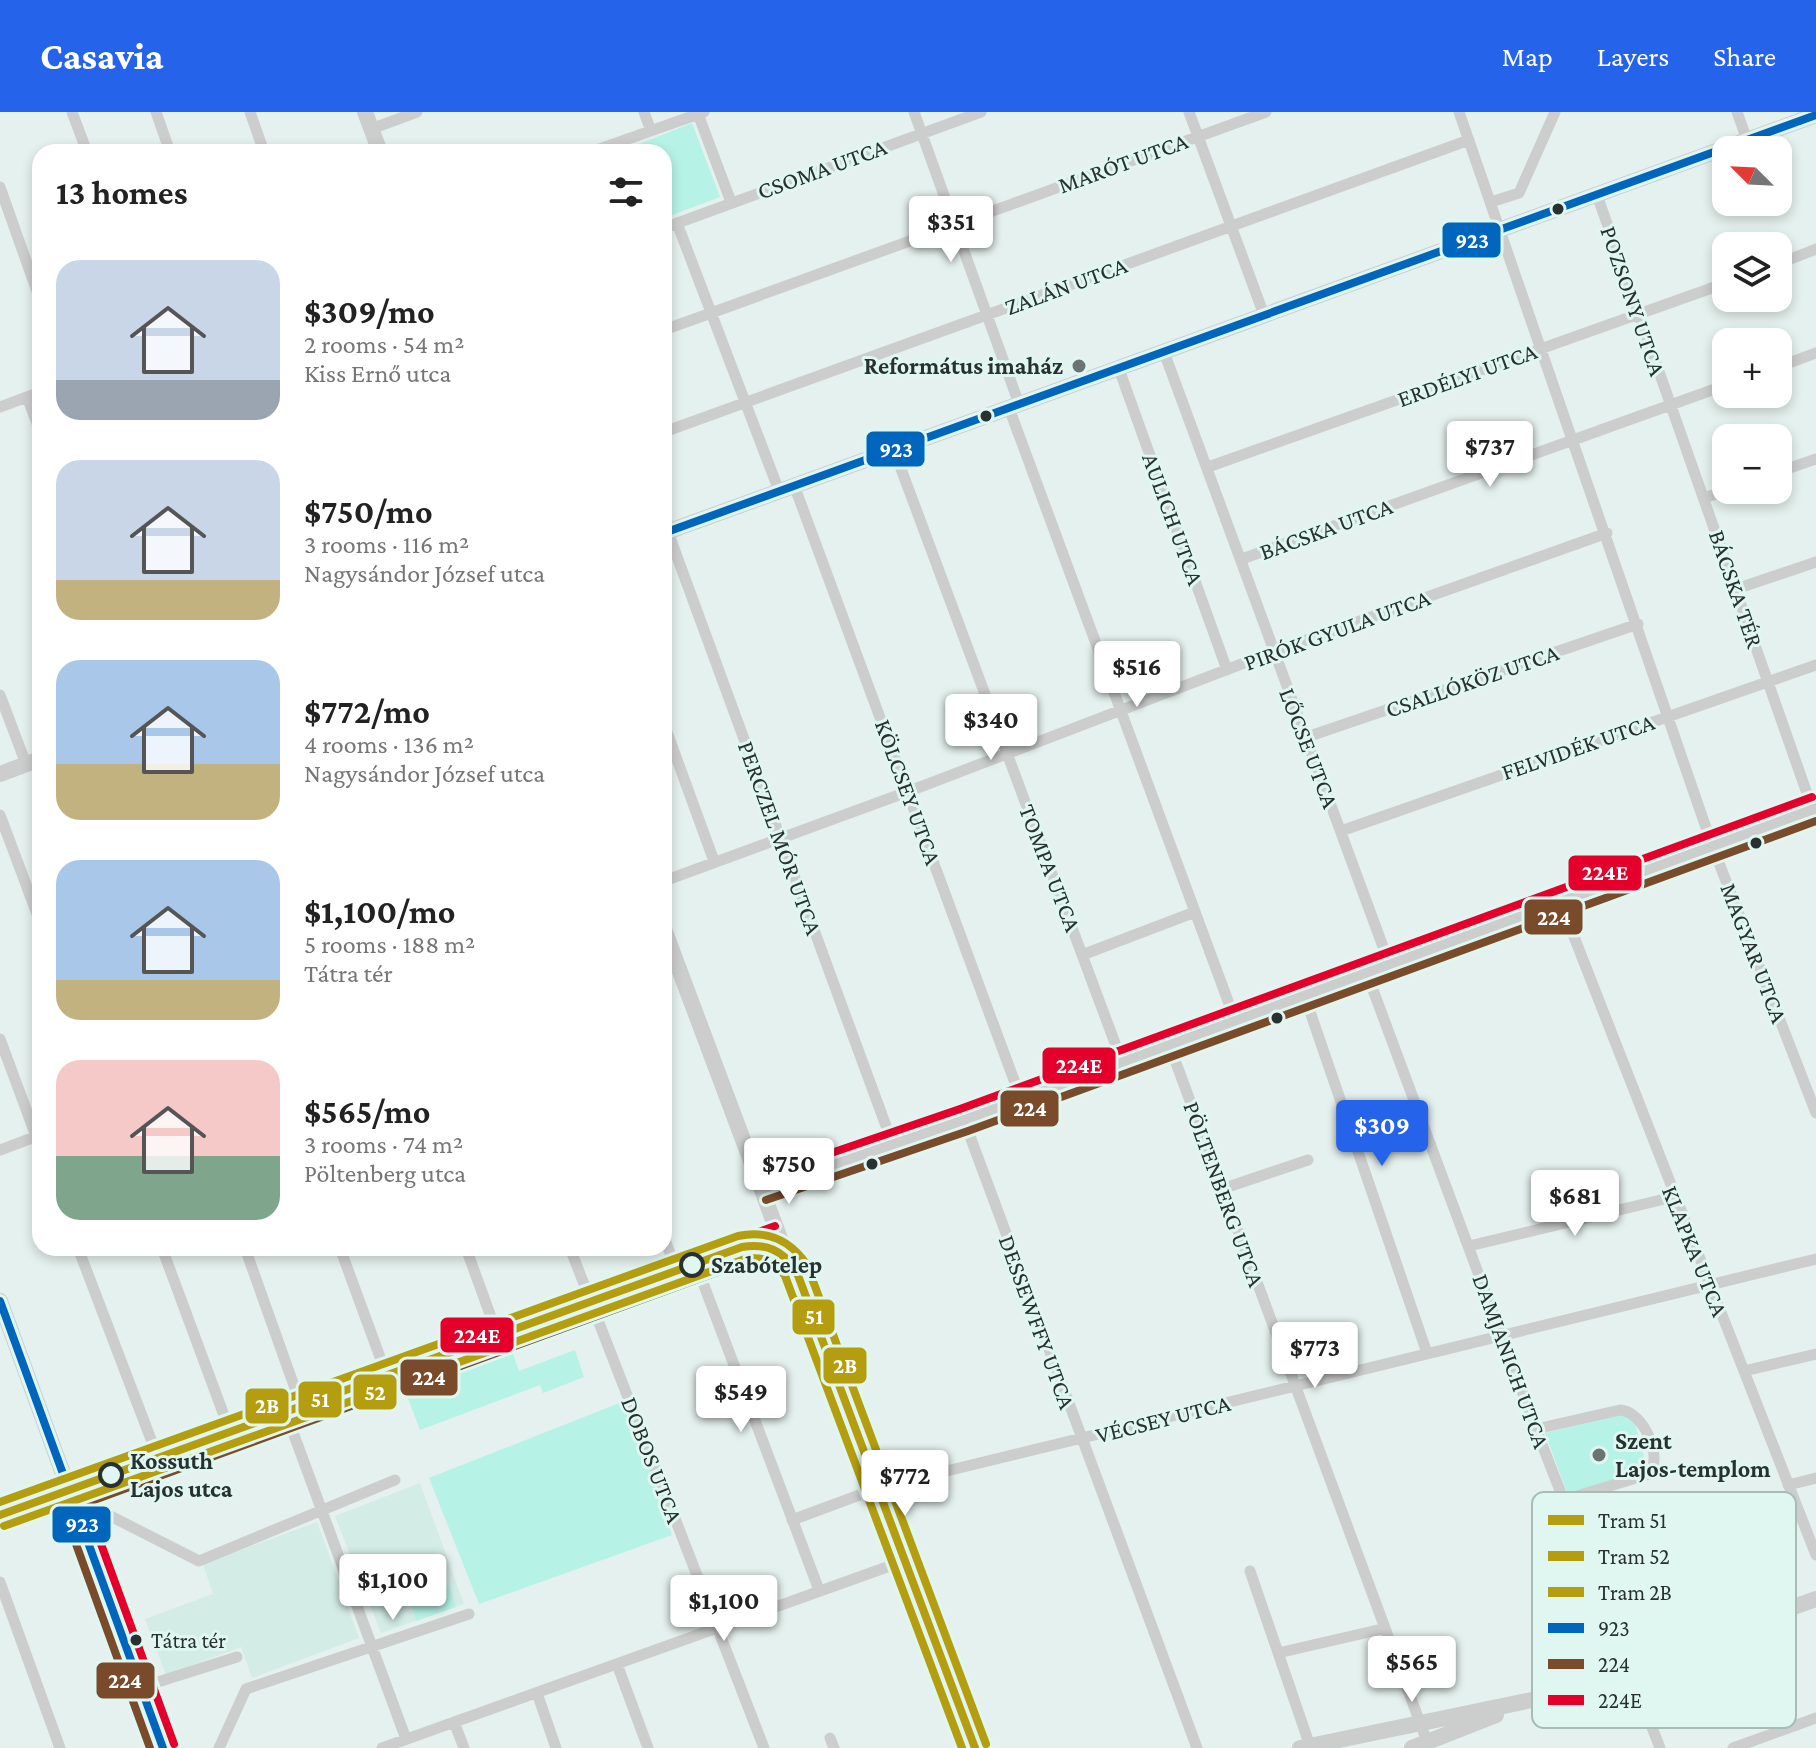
<!DOCTYPE html>
<meta charset="utf-8">
<style>
:root{--surface:#fff;--page:#f2f2f2;--text:#222;--muted:#767676;--accent:#2563eb}
body{margin:0;font-family:"Crimson Pro",serif;background:var(--page);color:var(--text);height:100vh;display:flex;flex-direction:column;font-size:30px;white-space:nowrap}
*{box-sizing:border-box;margin:0}
p{font-size:26px;color:var(--muted)}
.icon{flex:none;width:44px;height:44px;fill:none;stroke:currentColor;stroke-width:2;stroke-linecap:round;stroke-linejoin:round}
.map{position:relative;flex:1;overflow:hidden}
.drawer{position:absolute;left:32px;top:32px;width:640px;height:1112px;display:flex;flex-direction:column;background:var(--surface);border-radius:24px;box-shadow:0 4px 12px #0003}
.drawer>*{flex:none}
.needle{width:52px;rotate:294deg}
.controls{position:absolute;left:1712px;top:24px;display:grid;gap:16px}
.controls a{display:grid;place-items:center;width:80px;height:80px;border-radius:16px;background:var(--surface);box-shadow:0 4px 12px #0003;font-size:40px}
.price{position:absolute;translate:-50% -68px;padding:0 18px;border-radius:8px;background:#fff;color:#222;font-size:26px;line-height:52px;filter:drop-shadow(0 2px 4px #0008)}
.price::after{content:'';position:absolute;left:50%;top:48px;width:24px;height:18px;margin-left:-12px;background:inherit;clip-path:polygon(0 0,100% 0,50% 100%)}
.price.active{background:var(--accent);color:#fff}
ul{padding:0;list-style:none}
li{display:flex;align-items:center;gap:24px;height:200px;padding:0 24px}
li span{display:grid;place-items:center;flex:none;width:224px;height:160px;border-radius:24px;color:#555}
li>.icon{margin-inline-start:auto}
span .icon{width:96px;height:96px;fill:#fffc;stroke-width:1}
li b{font-size:34px}
h2{display:flex;justify-content:space-between;align-items:center;height:96px;padding:0 24px;font-size:34px}
header{display:flex;align-items:center;gap:48px;box-sizing:border-box;height:112px;padding:0 40px;background:var(--accent);color:#fff}
header strong{font-size:38px}
nav{display:flex;gap:44px;margin-inline-start:auto;font-size:28px}
.map>svg:first-child{display:block}
</style>
<header>
<strong>Casavia</strong>
<nav><a>Map</a><a>Layers</a><a>Share</a></nav>
</header>
<div class="map">
<svg width="1816" height="1636" viewBox="0 0 1816 1636">
<rect width="100%" height="100%" fill="#e5f1ee"/>
<path fill="#d4ece6" d="M 420,1371 L 464,1492 L 381,1521 L 335,1404 Z
M 317,1410 L 359,1526 L 252,1566 L 241,1535 L 166,1563 L 145,1507 L 213,1482 L 203,1452 Z"/>
<path fill="#b6f2e5" d="M 692,11 L 720,85 L 664,106 L 664,40 L 619,40 Z
M 511,1236 L 519,1259 L 575,1238 L 584,1265 L 543,1281 L 540,1273 L 420,1318 L 404,1276 Z
M 627,1288 L 672,1423 L 479,1492 L 429,1366 Z
M 1624,1302 L 1634,1308 L 1647,1356 L 1643,1361 L 1568,1383 L 1545,1321 Z
M 449,1473 L 456,1495 L 416,1509 L 410,1487 Z"/>
<g fill="none" stroke-linecap="round" stroke-linejoin="round">
<path stroke="#cbcecd" stroke-width="11" d="M 72,0 L 87,40
M 156,0 L 170,40
M 250,0 L 264,40
M 644,0 L 651,19
M 914,0 L 1019,292
M 1189,0 L 1264,203
M 1459,0 L 1712,733 L 1816,1001
M 1737,0 L 1747,28
M 698,2 L 731,90
M 371,17 L 417,0
M 591,40 L 704,0
M 0,75 L 40,188
M 1597,83 L 1816,707
M 1491,90 L 1519,81 L 1555,0
M 677,111 L 779,379
M 664,116 L 981,0
M 1778,152 L 1816,137
M 664,218 L 1266,0
M 1164,240 L 1389,851
M 1778,255 L 1816,241
M 1119,257 L 1227,558
M 27,285 L 40,319
M 0,295 L 40,280
M 1009,296 L 1235,908
M 664,320 L 1469,28
M 894,338 L 1122,950
M 1208,355 L 1726,171
M 1778,360 L 1816,347
M 794,373 L 1021,987
M 1704,386 L 1728,378
M 668,420 L 893,1033
M 1242,447 L 1726,273
M 1736,477 L 1816,450
M 0,583 L 26,652
M 664,612 L 714,749
M 1307,625 L 1638,512
M 0,703 L 40,810
M 1341,719 L 1816,553
M 664,769 L 907,680 L 1273,540 L 1607,421
M 1560,789 L 1816,1443
M 1082,843 L 1195,800
M 1366,859 L 1536,1317 L 1660,1636
M 1304,882 L 1427,1241
M 0,927 L 40,1035
M 1169,932 L 1429,1635
M 964,1008 L 1197,1636
M 0,1038 L 40,1023
M 762,1077 L 964,1008 L 1816,696
M 1222,1077 L 1308,1048
M 664,1125 L 678,1162
M 1469,1134 L 1673,1085
M 78,1136 L 160,1351
M 162,1136 L 232,1325
M 245,1136 L 303,1299
M 340,1136 L 388,1267
M 466,1136 L 499,1227
M 570,1136 L 764,1636
M 697,1155 L 819,1478
M 1744,1259 L 1816,1242
M 287,1304 L 406,1627
M 1536,1317 L 1620,1298 C 1643,1299 1664,1345 1649,1362 L 1564,1388
M 1788,1373 L 1816,1366
M 71,1384 L 199,1449 L 395,1368
M 0,1408 L 779,1125
M 792,1408 L 881,1375 L 1816,1147
M 1250,1459 L 1310,1634
M 0,1470 L 60,1636
M 1278,1541 L 1382,1517
M 617,1552 L 648,1636
M 142,1575 L 237,1545
M 537,1581 L 556,1636
M 454,1610 L 464,1636
M 830,1626 L 834,1636
M 219,1636 L 246,1577 L 469,1502
M 382,1636 L 901,1450
M 1733,1636 L 1816,1606"/>
<path stroke="#cbcecd" stroke-width="16" d="M 365,0 L 380,40
M 664,421 L 1816,3
M 0,662 L 40,647
M 664,817 L 971,1636
M 0,1189 L 163,1636
M 1300,1636 L 1532,1588 L 1816,1487
M 1412,1636 L 1496,1603"/>
<defs>
<path id="bus-1" d="M 664,421 L 1816,3
M 0,1189 L 163,1636"/>
<path id="bus-2" d="M 766,1088 L 968,1019 L 1816,709
M 60,1388 L 150,1636
M 75,1395 L 783,1136"/>
<path id="bus-3" d="M 758,1066 L 960,997 L 1812,685
M 67,1373 L 775,1114
M 82,1380 L 174,1632"/>
</defs>
<use href="#bus-1" stroke="#dff7f0" stroke-width="14"/>
<use href="#bus-2" stroke="#dff7f0" stroke-width="14"/>
<use href="#bus-3" stroke="#dff7f0" stroke-width="14"/>
<use href="#bus-1" stroke="#0065bd" stroke-width="8"/>
<use href="#bus-2" stroke="#7a4b2a" stroke-width="8"/>
<use href="#bus-3" stroke="#e4002b" stroke-width="8"/>
<defs>
<path id="tram-1" d="M 0,1403 L 742,1135 C 766,1131 782,1138 796,1158 L 975,1636"/>
<path id="tram-2" d="M 4,1414 L 745,1147 C 763,1144 775,1149 785,1164 L 962,1636"/>
<path id="tram-3" d="M 0,1390 L 738,1124 C 768,1118 790,1128 807,1153 L 986,1632"/>
</defs>
<use href="#tram-1" stroke="#dff7f0" stroke-width="14"/>
<use href="#tram-2" stroke="#dff7f0" stroke-width="14"/>
<use href="#tram-3" stroke="#dff7f0" stroke-width="14"/>
<use href="#tram-1" stroke="#b49e10" stroke-width="8"/>
<use href="#tram-2" stroke="#b49e10" stroke-width="8"/>
<use href="#tram-3" stroke="#b49e10" stroke-width="8"/>
</g>
<g fill="#28312f" stroke="#dff7f0" stroke-width="3">
<circle cx="1558" cy="97" r="7"/>
<circle cx="986" cy="304" r="7"/>
<circle cx="1756" cy="731" r="7"/>
<circle cx="1277" cy="906" r="7"/>
<circle cx="872" cy="1052" r="7"/>
<circle cx="136" cy="1528" r="7"/>
</g>
<g fill="#6a7472" stroke="#dff7f0" stroke-width="3">
<circle cx="1079" cy="254" r="8"/>
<circle cx="1599" cy="1343" r="8"/>
</g>
<g fill="#dff7f0" stroke="#28312f" stroke-width="4">
<circle cx="692" cy="1153" r="11"/>
<circle cx="111" cy="1363" r="11"/>
</g>
<g text-anchor="middle" stroke-width="6" stroke-linejoin="round" paint-order="stroke">
<g font-size="22" fill="#28312f" stroke="#dff7f0" text-anchor="start">
<text x="151" y="1536">Tátra tér</text>
</g>
<g font-size="24" fill="#28312f" stroke="#dff7f0">
<text transform="translate(1123 51) rotate(-20)" y="8">MARÓT UTCA</text>
<text transform="translate(822 57) rotate(-20)" y="8">CSOMA UTCA</text>
<text transform="translate(1066 174) rotate(-20)" y="8">ZALÁN UTCA</text>
<text transform="translate(1633 189) rotate(71)" y="8">POZSONY UTCA</text>
<text transform="translate(1467 263) rotate(-20)" y="8">ERDÉLYI UTCA</text>
<text transform="translate(1173 407) rotate(70)" y="8">AULICH UTCA</text>
<text transform="translate(1326 417) rotate(-20)" y="8">BÁCSKA UTCA</text>
<text transform="translate(1736 477) rotate(71)" y="8">BÁCSKA TÉR</text>
<text transform="translate(1337 518) rotate(-20)" y="8">PIRÓK GYULA UTCA</text>
<text transform="translate(1472 569) rotate(-19)" y="8">CSALLÓKÖZ UTCA</text>
<text transform="translate(1578 635) rotate(-19)" y="8">FELVIDÉK UTCA</text>
<text transform="translate(1309 636) rotate(69)" y="8">LŐCSE UTCA</text>
<text transform="translate(908 680) rotate(70)" y="8">KÖLCSEY UTCA</text>
<text transform="translate(780 726) rotate(70)" y="8">PERCZEL MÓR UTCA</text>
<text transform="translate(1050 756) rotate(69)" y="8">TOMPA UTCA</text>
<text transform="translate(1754 841) rotate(69)" y="8">MAGYAR UTCA</text>
<text transform="translate(1224 1082) rotate(70)" y="8">PÖLTENBERG UTCA</text>
<text transform="translate(1695 1139) rotate(68)" y="8">KLAPKA UTCA</text>
<text transform="translate(1037 1210) rotate(70)" y="8">DESSEWFFY UTCA</text>
<text transform="translate(1511 1249) rotate(70)" y="8">DAMJANICH UTCA</text>
<text transform="translate(1163 1307) rotate(-14)" y="8">VÉCSEY UTCA</text>
<text transform="translate(652 1348) rotate(69)" y="8">DOBOS UTCA</text>
</g>
<g font-size="24" font-weight="bold" fill="#28312f" stroke="#dff7f0" text-anchor="end">
<text x="1063" y="262">Református imaház</text>
<text x="1615" y="1337" text-anchor="start">Szent<tspan x="1615" dy="28">Lajos-templom</tspan></text>
</g>
<g font-size="24" font-weight="bold" fill="#28312f" stroke="#dff7f0" text-anchor="start">
<text x="711" y="1161">Szabótelep</text>
<text x="130" y="1357">Kossuth<tspan x="130" dy="28">Lajos utca</tspan></text>
</g>
</g>
<rect x="1532" y="1380" width="264" height="236" rx="12" fill="#dff7f0" stroke="#a8bcb6" stroke-width="2"/>
<rect x="1548" y="1403" width="36" height="10" fill="#b49e10"/>
<rect x="1548" y="1439" width="36" height="10" fill="#b49e10"/>
<rect x="1548" y="1475" width="36" height="10" fill="#b49e10"/>
<rect x="1548" y="1511" width="36" height="10" fill="#0065bd"/>
<rect x="1548" y="1547" width="36" height="10" fill="#7a4b2a"/>
<rect x="1548" y="1583" width="36" height="10" fill="#e4002b"/>
<g font-size="22" fill="#28312f">
<text x="1598" y="1416">Tram 51</text>
<text x="1598" y="1452">Tram 52</text>
<text x="1598" y="1488">Tram 2B</text>
<text x="1598" y="1524">923</text>
<text x="1598" y="1560">224</text>
<text x="1598" y="1596">224E</text>
</g>
<g stroke="#dff7f0" stroke-width="3">
<rect x="1441" y="109" width="61" height="38" rx="8" fill="#0065bd"/>
<rect x="865" y="318" width="61" height="38" rx="8" fill="#0065bd"/>
<rect x="1567" y="742" width="76" height="38" rx="8" fill="#e4002b"/>
<rect x="1523" y="786" width="61" height="38" rx="8" fill="#7a4b2a"/>
<rect x="1041" y="934" width="76" height="39" rx="8" fill="#e4002b"/>
<rect x="999" y="977" width="61" height="39" rx="8" fill="#7a4b2a"/>
<rect x="791" y="1186" width="45" height="38" rx="8" fill="#b49e10"/>
<rect x="439" y="1204" width="76" height="38" rx="8" fill="#e4002b"/>
<rect x="822" y="1234" width="46" height="39" rx="8" fill="#b49e10"/>
<rect x="399" y="1246" width="60" height="39" rx="8" fill="#7a4b2a"/>
<rect x="352" y="1261" width="46" height="38" rx="8" fill="#b49e10"/>
<rect x="297" y="1268" width="46" height="39" rx="8" fill="#b49e10"/>
<rect x="244" y="1275" width="46" height="38" rx="8" fill="#b49e10"/>
<rect x="51" y="1393" width="61" height="39" rx="8" fill="#0065bd"/>
<rect x="95" y="1549" width="61" height="39" rx="8" fill="#7a4b2a"/>
</g>
<g font-size="22" text-anchor="middle" font-weight="bold" fill="#fff">
<text x="1472" y="136">923</text>
<text x="896" y="345">923</text>
<text x="1605" y="768">224E</text>
<text x="1554" y="813">224</text>
<text x="1079" y="961">224E</text>
<text x="1030" y="1004">224</text>
<text x="814" y="1212">51</text>
<text x="477" y="1231">224E</text>
<text x="845" y="1261">2B</text>
<text x="429" y="1273">224</text>
<text x="375" y="1288">52</text>
<text x="320" y="1295">51</text>
<text x="267" y="1301">2B</text>
<text x="82" y="1420">923</text>
<text x="125" y="1576">224</text>
</g>
</svg>
<div class="controls">
<a><svg class="needle" viewBox="-14 -14 28 28"><path d="M0-13l5 13h-10z" fill="#e53935"/><path d="M0 13l5-13h-10z" fill="#767676"/></svg></a>
<a><svg class="icon" aria-label="layers" viewBox="0 0 24 24"><path d="M12 4l9 5-9 5-9-5zM3 14l9 5 9-5"/></svg></a>
<a>+</a>
<a>−</a>
</div>
<b class="price" style="left:951px;top:152px">$351</b>
<b class="price" style="left:1490px;top:377px">$737</b>
<b class="price" style="left:1137px;top:597px">$516</b>
<b class="price" style="left:991px;top:650px">$340</b>
<b class="price active" style="left:1382px;top:1056px">$309</b>
<b class="price" style="left:789px;top:1094px">$750</b>
<b class="price" style="left:1575px;top:1126px">$681</b>
<b class="price" style="left:1315px;top:1278px">$773</b>
<b class="price" style="left:741px;top:1322px">$549</b>
<b class="price" style="left:905px;top:1406px">$772</b>
<b class="price" style="left:393px;top:1510px">$1,100</b>
<b class="price" style="left:724px;top:1531px">$1,100</b>
<b class="price" style="left:1412px;top:1592px">$565</b>
<section class="drawer">
<h2>13 homes<svg class="icon" aria-label="filters" viewBox="0 0 24 24"><path d="M4 7h16M4 17h16"/><circle cx="9" cy="7" r="2"/><circle cx="15" cy="17" r="2"/></svg></h2>
<ul>
<li><span style="background:linear-gradient(#c9d6e8 75%,#9aa5b1 0)"><svg class="icon" aria-label="home" viewBox="0 0 24 24"><path d="M3 11l9-7 9 7M6 9v11h12V9"/></svg></span><div><b>$309/mo</b><p>2 rooms · 54 m²</p><p>Kiss Ernő utca</p></div></li>
<li><span style="background:linear-gradient(#c9d6e8 75%,#c2b280 0)"><svg class="icon" aria-label="home" viewBox="0 0 24 24"><path d="M3 11l9-7 9 7M6 9v11h12V9"/></svg></span><div><b>$750/mo</b><p>3 rooms · 116 m²</p><p>Nagysándor József utca</p></div></li>
<li><span style="background:linear-gradient(#a9c7e8 65%,#c2b280 0)"><svg class="icon" aria-label="home" viewBox="0 0 24 24"><path d="M3 11l9-7 9 7M6 9v11h12V9"/></svg></span><div><b>$772/mo</b><p>4 rooms · 136 m²</p><p>Nagysándor József utca</p></div></li>
<li><span style="background:linear-gradient(#a9c7e8 75%,#c2b280 0)"><svg class="icon" aria-label="home" viewBox="0 0 24 24"><path d="M3 11l9-7 9 7M6 9v11h12V9"/></svg></span><div><b>$1,100/mo</b><p>5 rooms · 188 m²</p><p>Tátra tér</p></div></li>
<li><span style="background:linear-gradient(#f6c9c9 60%,#7fa58c 0)"><svg class="icon" aria-label="home" viewBox="0 0 24 24"><path d="M3 11l9-7 9 7M6 9v11h12V9"/></svg></span><div><b>$565/mo</b><p>3 rooms · 74 m²</p><p>Pöltenberg utca</p></div></li>
</ul>
</section>
</div>
